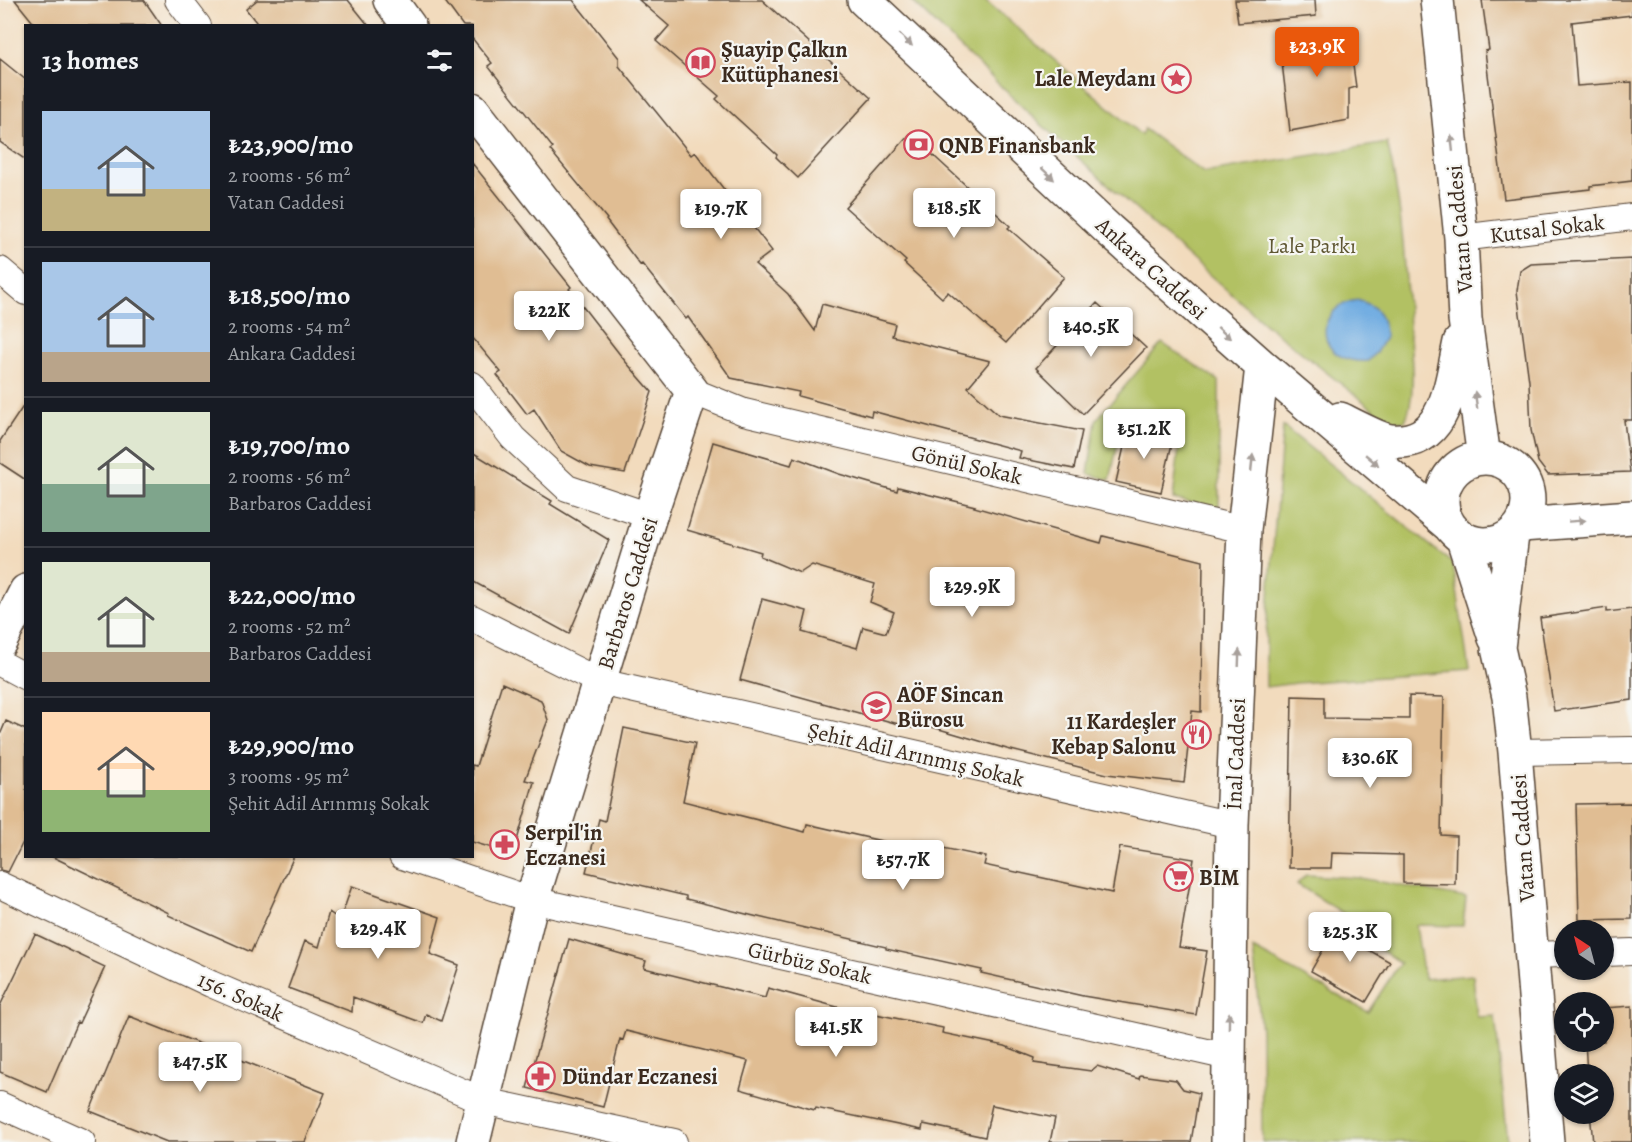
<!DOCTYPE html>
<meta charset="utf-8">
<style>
:root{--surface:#171b24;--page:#20242c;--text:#f1f3f6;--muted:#9ea1a6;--line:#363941;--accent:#ea580c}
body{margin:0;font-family:Alegreya,serif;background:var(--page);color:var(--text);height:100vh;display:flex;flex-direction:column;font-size:22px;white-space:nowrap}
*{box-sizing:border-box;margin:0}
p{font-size:20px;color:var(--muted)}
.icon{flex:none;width:33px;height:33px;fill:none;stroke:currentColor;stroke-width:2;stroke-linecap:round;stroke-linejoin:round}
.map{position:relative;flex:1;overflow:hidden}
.drawer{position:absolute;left:24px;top:24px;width:450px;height:834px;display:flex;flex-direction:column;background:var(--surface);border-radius:0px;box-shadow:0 2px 4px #0004}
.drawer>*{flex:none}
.needle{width:39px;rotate:324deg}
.tools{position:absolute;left:1554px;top:920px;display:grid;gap:12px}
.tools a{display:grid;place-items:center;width:60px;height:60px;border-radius:50%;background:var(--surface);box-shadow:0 2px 4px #0004;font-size:30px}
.price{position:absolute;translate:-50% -51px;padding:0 14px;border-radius:6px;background:#fff;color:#222;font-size:20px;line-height:39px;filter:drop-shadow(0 2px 3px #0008)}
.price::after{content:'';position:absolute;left:50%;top:36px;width:18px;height:14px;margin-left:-9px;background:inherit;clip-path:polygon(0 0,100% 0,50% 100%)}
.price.on{background:var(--accent);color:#fff}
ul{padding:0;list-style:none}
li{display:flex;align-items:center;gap:18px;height:150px;padding:0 18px}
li+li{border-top:2px solid var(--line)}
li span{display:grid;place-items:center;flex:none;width:168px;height:120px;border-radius:0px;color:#555}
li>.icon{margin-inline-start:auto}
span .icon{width:72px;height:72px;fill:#fffc;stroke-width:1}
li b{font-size:26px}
h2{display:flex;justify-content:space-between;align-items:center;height:72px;padding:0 18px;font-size:26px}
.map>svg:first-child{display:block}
</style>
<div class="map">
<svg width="1632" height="1142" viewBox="0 0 1632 1142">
<rect width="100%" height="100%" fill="#f6f6f2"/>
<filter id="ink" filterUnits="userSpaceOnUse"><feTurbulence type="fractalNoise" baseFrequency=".0167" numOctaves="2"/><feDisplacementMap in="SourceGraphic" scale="12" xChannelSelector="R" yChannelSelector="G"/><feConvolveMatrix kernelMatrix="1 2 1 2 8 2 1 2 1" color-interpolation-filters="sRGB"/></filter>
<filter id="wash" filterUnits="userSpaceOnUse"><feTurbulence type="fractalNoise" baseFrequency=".008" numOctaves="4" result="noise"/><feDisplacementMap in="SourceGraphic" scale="24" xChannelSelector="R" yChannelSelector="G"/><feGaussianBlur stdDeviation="1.35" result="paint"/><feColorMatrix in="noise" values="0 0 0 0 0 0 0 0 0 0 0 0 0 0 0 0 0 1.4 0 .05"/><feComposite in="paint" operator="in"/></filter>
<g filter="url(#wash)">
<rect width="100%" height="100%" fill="#f2dbbd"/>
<path fill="#b2c164" stroke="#767641" stroke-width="1.5" d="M 911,0 L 985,0 L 1141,135 L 1144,129 L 1204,173 L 1387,143 C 1402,202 1405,265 1409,326 C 1411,354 1417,396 1405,421 L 1388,421 L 1268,326 L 1181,250 L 1034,118 Z
M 1162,343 L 1219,381 L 1219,509 L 1173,499 L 1181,432 L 1123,420 L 1110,480 L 1088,474 L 1096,420 Z
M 1283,426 L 1453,564 L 1469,671 L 1296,683 L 1266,687 L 1266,634 Z
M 1306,875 L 1360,878 L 1466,898 L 1463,926 L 1416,925 L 1424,979 L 1473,975 L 1477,1017 L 1495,1016 L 1508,1142 L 1262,1142 L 1261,1031 L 1253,949 L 1368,1012 L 1400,963 L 1372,944 L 1376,934 L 1297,884 Z"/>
<path fill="#70ace1" stroke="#566b80" stroke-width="1.5" d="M 1357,300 C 1379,306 1382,314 1386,336 L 1377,351 L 1368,361 C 1314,365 1312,307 1357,300 Z"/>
<g id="blocks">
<path fill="#e0bd93" d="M 15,0 L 144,0 L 162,26 L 36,26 Z
M 257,0 L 348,0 L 369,26 L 259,26 L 246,9 Z
M 444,0 L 573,0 L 619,58 L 619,66 L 691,155 L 695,152 L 772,251 L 755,264 L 788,294 L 815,331 L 822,304 L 895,324 L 892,336 L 990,361 L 968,387 L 999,415 L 1082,431 L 1074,469 L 1019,458 L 1021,451 L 872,411 L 871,416 L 798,396 L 799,392 L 731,378 L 688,317 L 686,319 L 642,264 L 640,265 L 606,220 L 607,219 L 550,150 L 553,148 L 488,66 L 492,63 L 472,38 L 472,26 L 463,26 Z
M 639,0 L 762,0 L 871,98 L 798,178 L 776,157 L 777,155 L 716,99 L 719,96 L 656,41 L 669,26 Z
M 1235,0 L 1315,0 L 1316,16 L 1238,23 Z
M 1482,0 L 1632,0 L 1632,15 L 1572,22 L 1577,86 L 1632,82 L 1632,181 L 1590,186 L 1590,189 L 1504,199 L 1485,51 L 1489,50 Z
M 1348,30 L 1356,87 L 1349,89 L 1349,120 L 1290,131 L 1279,37 Z
M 0,59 L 26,80 L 26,160 L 0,142 Z
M 910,134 L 1010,226 L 1008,228 L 1064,277 L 1006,343 L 948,292 L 942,298 L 904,263 L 906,261 L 845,207 Z
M 472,163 L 571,287 L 569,289 L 625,361 L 652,392 L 625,473 L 590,467 L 561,451 L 534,409 L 527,414 L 497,375 L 501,372 L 472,337 Z
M 1632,259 L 1632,420 L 1624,420 L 1630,472 L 1548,475 L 1538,462 L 1531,430 L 1529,381 L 1517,291 L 1520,271 L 1531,264 Z
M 1097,303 L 1146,348 L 1083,414 L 1036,368 Z
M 26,402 L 26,480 L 0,463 L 0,441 Z
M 1128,429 L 1173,439 L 1161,492 L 1116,482 Z
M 713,442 L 791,465 L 794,457 L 839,474 L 897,491 L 898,487 L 975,506 L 974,507 L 1101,543 L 1103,536 L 1203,561 L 1201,712 L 1192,711 L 1184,783 L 1107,774 L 1007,749 L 915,722 L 913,728 L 740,680 L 762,599 L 807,611 L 802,632 L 857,648 L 863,627 L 886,633 L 894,612 L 870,602 L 875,584 L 812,565 L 800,573 L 760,556 L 761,552 L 687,530 Z
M 472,452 L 552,501 L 550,504 L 609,540 L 569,634 L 472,581 Z
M 1607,608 L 1607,612 L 1632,609 L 1632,700 L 1554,711 L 1540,618 Z
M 502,683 L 541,700 L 548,720 L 525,780 L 534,782 L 513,854 L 472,842 L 472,765 L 476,766 Z
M 1292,696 L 1324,697 L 1324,718 L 1409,719 L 1409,696 L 1444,697 L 1441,835 L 1456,836 L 1455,884 L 1403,883 L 1403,855 L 1332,853 L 1331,868 L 1289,868 Z
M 6,721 L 26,730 L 26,836 L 8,872 L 0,870 L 0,735 Z
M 624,728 L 695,743 L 683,801 L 805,832 L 807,824 L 908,847 L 910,841 L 986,857 L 984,865 L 1112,893 L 1120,847 L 1194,859 L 1179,947 L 1207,951 L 1196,1015 L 1083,996 L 981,973 L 982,970 L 886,949 L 886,947 L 754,916 L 686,899 L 686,896 L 586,872 L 599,819 L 605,821 Z
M 1632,803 L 1632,919 L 1579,920 L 1576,804 Z
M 51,856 L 294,856 L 251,952 L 168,915 L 169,913 Z
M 352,886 L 440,917 L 430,954 L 459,965 L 441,1021 L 426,1014 L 423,1023 L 353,997 L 352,1012 L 288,988 L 305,941 L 319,947 L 329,912 L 340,920 Z
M 1340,920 L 1364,934 L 1358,944 L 1390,962 L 1366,1002 L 1311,971 Z
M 35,934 L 105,967 L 79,1023 L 77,1022 L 47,1092 L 0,1072 L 0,1006 Z
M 569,939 L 646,961 L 644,968 L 765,998 L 768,988 L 866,1015 L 866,1012 L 943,1028 L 942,1033 L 1005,1046 L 1035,1058 L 1034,1063 L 1091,1071 L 1097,1066 L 1139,1079 L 1140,1075 L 1176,1080 L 1183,1089 L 1199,1093 L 1191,1142 L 1050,1142 L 1055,1118 L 992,1105 L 985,1137 L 923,1124 L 922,1130 L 816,1108 L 815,1110 L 740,1089 L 748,1061 L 626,1031 L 623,1040 L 620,1039 L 603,1107 L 527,1088 Z
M 1632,1006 L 1632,1142 L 1593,1142 L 1590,1113 L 1604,1113 L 1604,1074 L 1587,1074 L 1585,1041 L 1604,1041 L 1604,1008 Z
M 129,1016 L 325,1093 L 305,1142 L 167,1142 L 90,1111 Z"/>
</g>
</g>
<g filter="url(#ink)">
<use href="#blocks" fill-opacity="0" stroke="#564536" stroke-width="1.5"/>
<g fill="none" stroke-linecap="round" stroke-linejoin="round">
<defs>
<path id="street" d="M 178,0 L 198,26
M 1461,238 L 1632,217
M 0,270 L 26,292
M 472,385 L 513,438 L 567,488 L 650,516
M 692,391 L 744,412 L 1244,530
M 472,618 L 600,682 L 1232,825
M 0,663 L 26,677
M 1515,752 L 1632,750
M 402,856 L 532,900 L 1229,1057
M 0,885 L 211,984 L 484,1101 L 674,1142
M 1604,953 L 1632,952
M 1531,955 L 1564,954
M 0,1105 L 82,1142"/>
<path id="secondary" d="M 390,0 L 409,26
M 864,0 L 1109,230 L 1262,366 L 1450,526
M 1437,0 L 1461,238 L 1465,319 L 1484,458
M 472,109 L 692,391 L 650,516 L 532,900 L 473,1142
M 1340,419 C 1351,424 1380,440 1391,441 C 1447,446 1451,382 1460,342
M1442 501a43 43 0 1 1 86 0a43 43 0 1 1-86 0Z
M 1521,525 L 1632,517
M 1512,535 L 1498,648 L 1509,697 L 1515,752 L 1547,1142
M 1463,539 L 1495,638
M 0,642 L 26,591
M 1228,1142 L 1232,825 L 1244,530 L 1262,366"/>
</defs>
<use href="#street" stroke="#564536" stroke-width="28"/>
<use href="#secondary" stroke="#564536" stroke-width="36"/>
<use href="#street" stroke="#fff" stroke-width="26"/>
<use href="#secondary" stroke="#fff" stroke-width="33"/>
</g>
<defs><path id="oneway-solid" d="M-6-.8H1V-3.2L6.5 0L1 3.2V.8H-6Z" transform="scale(1.5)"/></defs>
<g fill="#a79f9a">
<use href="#oneway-solid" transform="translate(906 40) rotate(43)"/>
<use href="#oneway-solid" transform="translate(1452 143) rotate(-96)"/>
<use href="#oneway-solid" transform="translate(1048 174) rotate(43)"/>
<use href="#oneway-solid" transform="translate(1224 333) rotate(42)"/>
<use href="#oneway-solid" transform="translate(1476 400) rotate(-98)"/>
<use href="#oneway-solid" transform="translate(1372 460) rotate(40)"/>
<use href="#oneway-solid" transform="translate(1252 463) rotate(-84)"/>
<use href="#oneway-solid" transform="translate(1577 521) rotate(-4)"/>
<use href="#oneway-solid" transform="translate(1239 658) rotate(-88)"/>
<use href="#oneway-solid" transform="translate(1229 1021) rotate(-89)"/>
</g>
</g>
<defs>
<symbol id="library-ring" viewBox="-11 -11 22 22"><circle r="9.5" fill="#f6f6f2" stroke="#d1495b" stroke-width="1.5"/><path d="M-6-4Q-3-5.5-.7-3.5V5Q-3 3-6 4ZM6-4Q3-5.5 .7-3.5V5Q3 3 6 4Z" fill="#d1495b"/></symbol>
<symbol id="sight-ring" viewBox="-11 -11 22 22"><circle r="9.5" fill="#f6f6f2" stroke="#d1495b" stroke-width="1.5"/><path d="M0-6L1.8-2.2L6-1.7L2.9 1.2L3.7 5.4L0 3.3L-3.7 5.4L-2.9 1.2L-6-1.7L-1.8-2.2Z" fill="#d1495b"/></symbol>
<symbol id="bank-ring" viewBox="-11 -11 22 22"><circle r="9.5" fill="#f6f6f2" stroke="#d1495b" stroke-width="1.5"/><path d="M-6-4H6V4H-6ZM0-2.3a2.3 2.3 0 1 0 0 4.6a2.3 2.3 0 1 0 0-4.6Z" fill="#d1495b"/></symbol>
<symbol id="university-ring" viewBox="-11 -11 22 22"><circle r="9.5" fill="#f6f6f2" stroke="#d1495b" stroke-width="1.5"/><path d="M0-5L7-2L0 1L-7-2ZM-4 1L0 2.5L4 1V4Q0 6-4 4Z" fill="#d1495b"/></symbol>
<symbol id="restaurant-ring" viewBox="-11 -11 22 22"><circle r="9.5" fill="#f6f6f2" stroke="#d1495b" stroke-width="1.5"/><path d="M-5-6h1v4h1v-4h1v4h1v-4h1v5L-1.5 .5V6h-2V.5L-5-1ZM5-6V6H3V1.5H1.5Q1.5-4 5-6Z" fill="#d1495b"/></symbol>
<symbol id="pharmacy-ring" viewBox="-11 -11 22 22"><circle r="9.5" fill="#f6f6f2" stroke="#d1495b" stroke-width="1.5"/><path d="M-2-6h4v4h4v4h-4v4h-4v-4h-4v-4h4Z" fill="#d1495b"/></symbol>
<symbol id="supermarket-ring" viewBox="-11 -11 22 22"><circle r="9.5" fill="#f6f6f2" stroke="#d1495b" stroke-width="1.5"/><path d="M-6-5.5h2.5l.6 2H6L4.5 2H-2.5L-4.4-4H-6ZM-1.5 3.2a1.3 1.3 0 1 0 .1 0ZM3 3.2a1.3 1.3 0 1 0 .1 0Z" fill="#d1495b"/></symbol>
</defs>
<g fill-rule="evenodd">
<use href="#library-ring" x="684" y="46" width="33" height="33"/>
<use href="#sight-ring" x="1160" y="62" width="33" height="33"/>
<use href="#bank-ring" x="902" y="128" width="33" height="33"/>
<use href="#university-ring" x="860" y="690" width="33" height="33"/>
<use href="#restaurant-ring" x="1180" y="718" width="33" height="33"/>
<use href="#pharmacy-ring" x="488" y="828" width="33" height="33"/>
<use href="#supermarket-ring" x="1162" y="860" width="33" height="33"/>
<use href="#pharmacy-ring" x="524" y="1060" width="33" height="33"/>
</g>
<g text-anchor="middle" stroke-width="4.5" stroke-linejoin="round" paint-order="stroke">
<g font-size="22" font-weight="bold" fill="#3b2a1e" stroke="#f6f6f2" text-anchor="start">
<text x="721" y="57">Şuayip Çalkın<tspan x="721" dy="25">Kütüphanesi</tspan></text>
<text x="1156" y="86" text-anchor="end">Lale Meydanı</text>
<text x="939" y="153">QNB Finansbank</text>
<text x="897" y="702">AÖF Sincan<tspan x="897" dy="25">Bürosu</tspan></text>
<text x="1176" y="729" text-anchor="end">11 Kardeşler<tspan x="1176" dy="25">Kebap Salonu</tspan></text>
<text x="525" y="840">Serpil'in<tspan x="525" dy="25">Eczanesi</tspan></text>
<text x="1199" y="885">BİM</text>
<text x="562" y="1084">Dündar Eczanesi</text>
</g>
<g font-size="22" fill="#3b2a1e" stroke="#f6f6f2">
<text transform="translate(1547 228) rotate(-7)" y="8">Kutsal Sokak</text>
<text transform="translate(1459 229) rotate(-95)" y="8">Vatan Caddesi</text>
<text transform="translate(1152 268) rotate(42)" y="8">Ankara Caddesi</text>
<text transform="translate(967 464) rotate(13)" y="8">Gönül Sokak</text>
<text transform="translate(627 593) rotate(-73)" y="8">Barbaros Caddesi</text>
<text transform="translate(916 754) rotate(13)" y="8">Şehit Adil Arınmış Sokak</text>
<text transform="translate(1235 754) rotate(-88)" y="8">İnal Caddesi</text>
<text transform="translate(1522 838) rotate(-94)" y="8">Vatan Caddesi</text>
<text transform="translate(810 962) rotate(13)" y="8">Gürbüz Sokak</text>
<text transform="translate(241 996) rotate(24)" y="8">156. Sokak</text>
</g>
<g font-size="22" fill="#5f5733" stroke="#f6f6f2">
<text x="1312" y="253">Lale Parkı</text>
</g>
</g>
</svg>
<div class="tools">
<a><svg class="needle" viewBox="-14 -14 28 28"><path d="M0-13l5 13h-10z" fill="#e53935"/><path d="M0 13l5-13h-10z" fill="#9ea1a6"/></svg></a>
<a><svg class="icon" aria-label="locate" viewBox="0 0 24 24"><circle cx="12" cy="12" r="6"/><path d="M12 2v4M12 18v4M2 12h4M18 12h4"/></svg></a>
<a><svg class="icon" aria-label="layers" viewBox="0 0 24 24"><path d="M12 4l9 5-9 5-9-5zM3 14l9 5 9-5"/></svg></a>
</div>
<b class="price on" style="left:1317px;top:78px">₺23.9K</b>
<b class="price" style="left:954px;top:239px">₺18.5K</b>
<b class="price" style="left:721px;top:240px">₺19.7K</b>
<b class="price" style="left:549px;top:342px">₺22K</b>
<b class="price" style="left:1091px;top:358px">₺40.5K</b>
<b class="price" style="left:1144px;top:460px">₺51.2K</b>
<b class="price" style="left:972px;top:618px">₺29.9K</b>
<b class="price" style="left:1370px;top:789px">₺30.6K</b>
<b class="price" style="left:903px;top:891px">₺57.7K</b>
<b class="price" style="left:378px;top:960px">₺29.4K</b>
<b class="price" style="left:1350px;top:963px">₺25.3K</b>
<b class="price" style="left:836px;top:1058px">₺41.5K</b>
<b class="price" style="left:200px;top:1093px">₺47.5K</b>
<section class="drawer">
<h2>13 homes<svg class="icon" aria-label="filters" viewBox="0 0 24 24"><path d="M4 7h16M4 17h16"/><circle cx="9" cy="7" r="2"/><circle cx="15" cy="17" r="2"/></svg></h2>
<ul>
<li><span style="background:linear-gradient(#a9c7e8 65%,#c2b280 0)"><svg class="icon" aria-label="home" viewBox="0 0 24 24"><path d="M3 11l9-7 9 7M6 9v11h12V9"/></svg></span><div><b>₺23,900/mo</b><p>2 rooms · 56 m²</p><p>Vatan Caddesi</p></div></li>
<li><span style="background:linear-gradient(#a9c7e8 75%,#b9a48a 0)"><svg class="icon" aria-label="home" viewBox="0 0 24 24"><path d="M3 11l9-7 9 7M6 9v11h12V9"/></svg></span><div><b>₺18,500/mo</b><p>2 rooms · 54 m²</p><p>Ankara Caddesi</p></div></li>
<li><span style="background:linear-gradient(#dfe7d0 60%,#7fa58c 0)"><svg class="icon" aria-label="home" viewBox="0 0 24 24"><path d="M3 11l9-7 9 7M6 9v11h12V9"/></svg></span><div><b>₺19,700/mo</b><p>2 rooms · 56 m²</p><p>Barbaros Caddesi</p></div></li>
<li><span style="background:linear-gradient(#dfe7d0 75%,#b9a48a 0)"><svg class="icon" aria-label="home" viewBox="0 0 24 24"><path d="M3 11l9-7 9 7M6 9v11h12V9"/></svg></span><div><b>₺22,000/mo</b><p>2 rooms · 52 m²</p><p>Barbaros Caddesi</p></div></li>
<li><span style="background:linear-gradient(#ffd9b3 65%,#8fb573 0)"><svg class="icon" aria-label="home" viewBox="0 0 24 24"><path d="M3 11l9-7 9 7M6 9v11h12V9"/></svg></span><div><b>₺29,900/mo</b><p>3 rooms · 95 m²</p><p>Şehit Adil Arınmış Sokak</p></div></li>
</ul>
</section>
</div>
